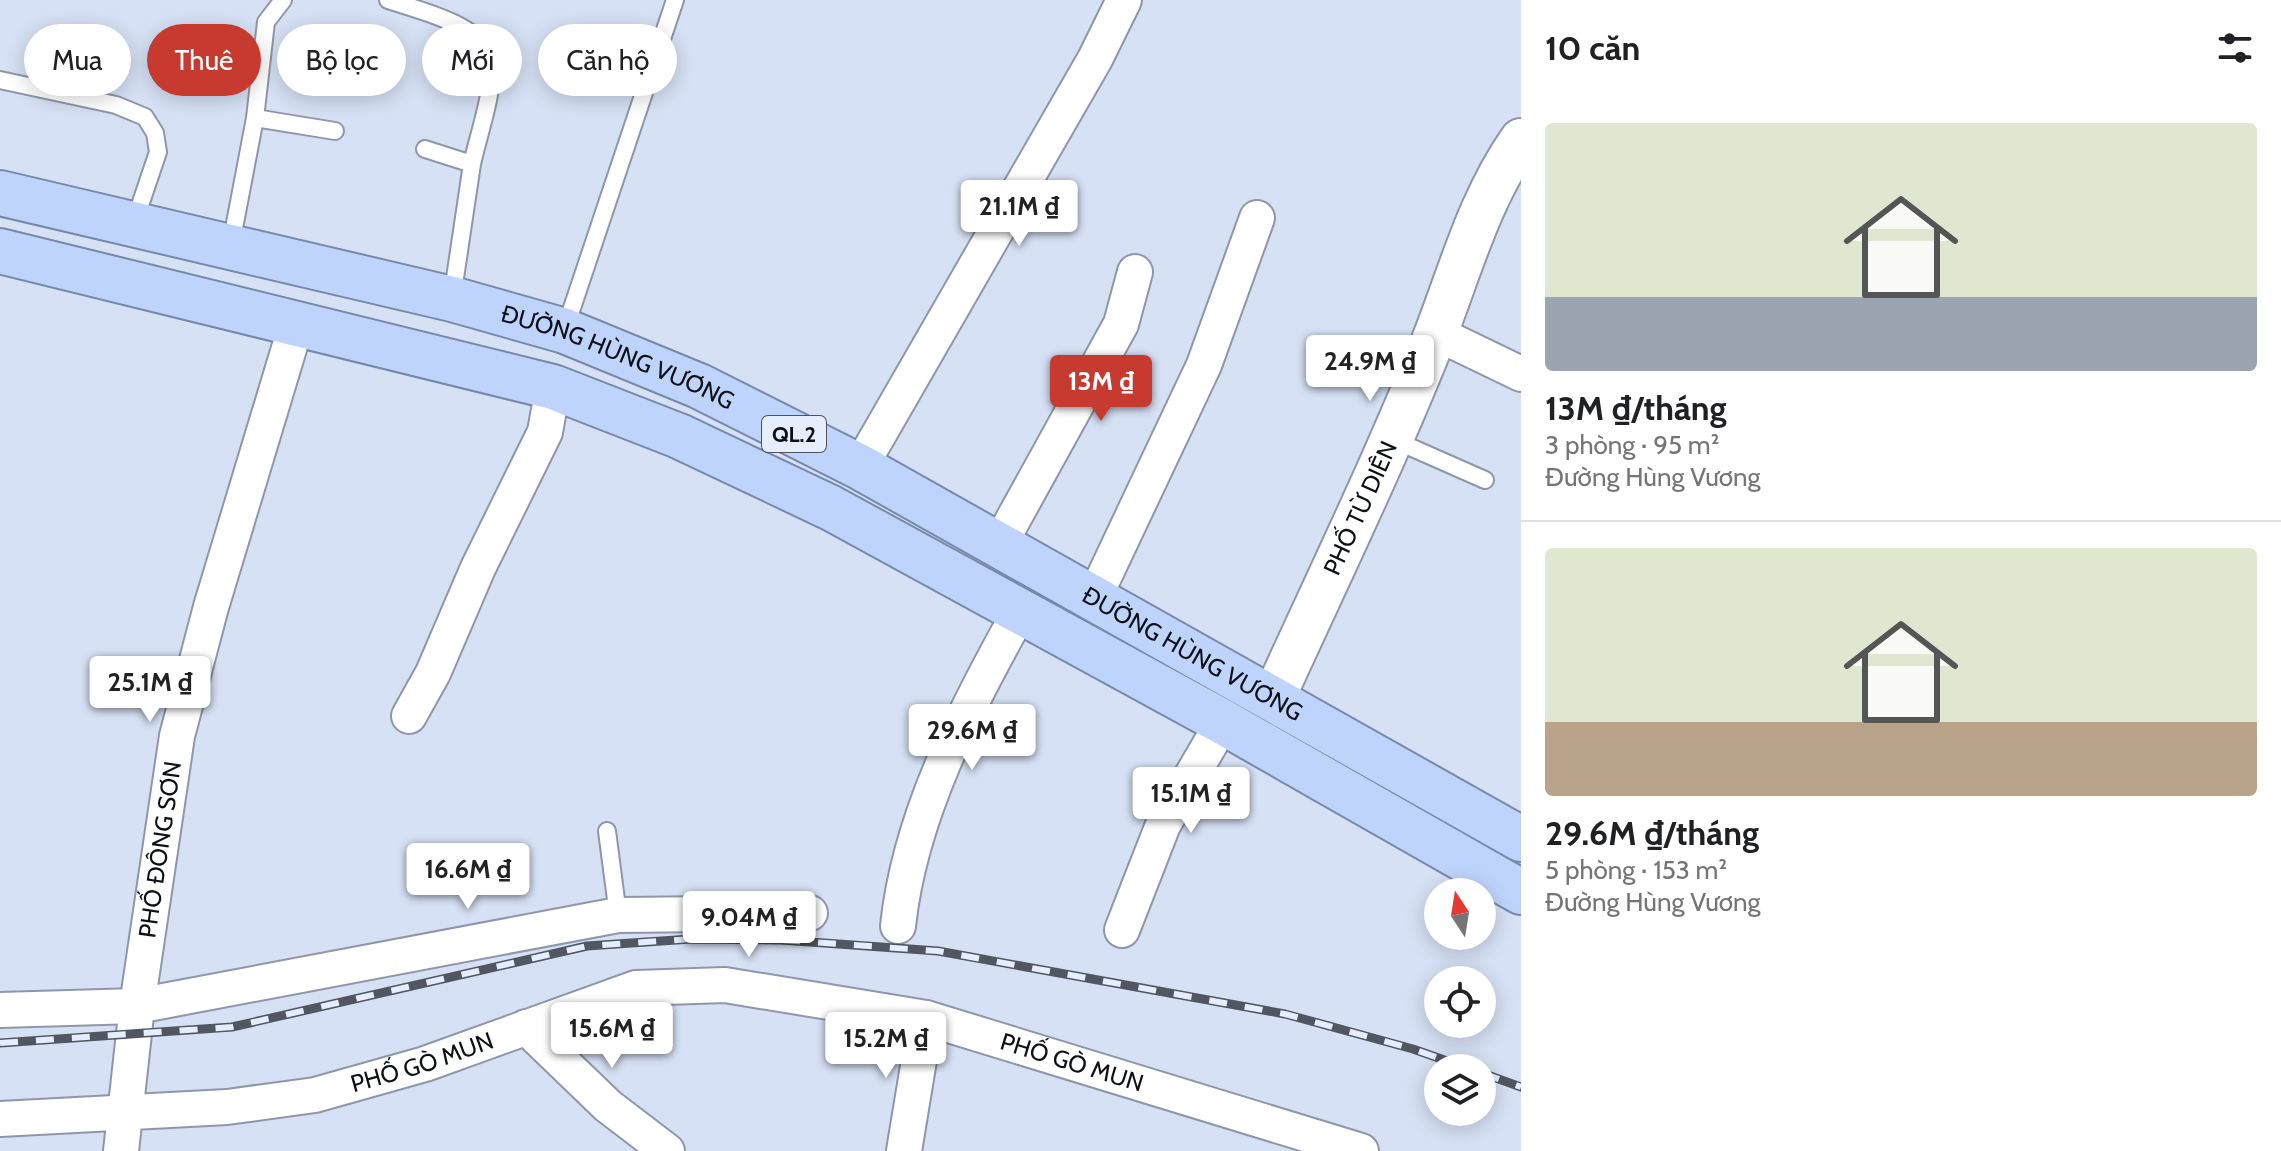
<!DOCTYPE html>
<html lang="vi">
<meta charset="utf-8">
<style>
:root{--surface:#fff;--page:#f2f2f2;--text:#202124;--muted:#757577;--line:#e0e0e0;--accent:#c73a30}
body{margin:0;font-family:Cabin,sans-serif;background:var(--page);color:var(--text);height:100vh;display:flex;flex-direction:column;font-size:30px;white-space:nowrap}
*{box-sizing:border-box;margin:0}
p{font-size:26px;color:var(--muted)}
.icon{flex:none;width:44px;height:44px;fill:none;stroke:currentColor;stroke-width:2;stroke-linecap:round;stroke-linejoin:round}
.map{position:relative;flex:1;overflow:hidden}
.side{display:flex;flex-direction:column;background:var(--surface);width:760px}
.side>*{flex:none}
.top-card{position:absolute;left:24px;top:24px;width:760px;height:72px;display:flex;gap:16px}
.needle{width:52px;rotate:348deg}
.controls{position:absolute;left:1424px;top:878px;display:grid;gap:16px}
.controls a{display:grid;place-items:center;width:72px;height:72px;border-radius:50%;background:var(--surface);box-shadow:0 4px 20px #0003;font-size:40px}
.price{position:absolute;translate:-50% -68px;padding:0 18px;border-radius:8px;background:#fff;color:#222;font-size:26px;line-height:52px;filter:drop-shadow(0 2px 4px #0008)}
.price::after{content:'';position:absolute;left:50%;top:48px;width:24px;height:18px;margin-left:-12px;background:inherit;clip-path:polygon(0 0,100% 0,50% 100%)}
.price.active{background:var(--accent);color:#fff}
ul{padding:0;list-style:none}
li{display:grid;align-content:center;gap:16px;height:424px;padding:0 24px}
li+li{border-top:2px solid var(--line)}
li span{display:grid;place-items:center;height:248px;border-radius:8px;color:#555}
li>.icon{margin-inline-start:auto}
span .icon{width:144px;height:144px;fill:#fffc;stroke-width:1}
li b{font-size:34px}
h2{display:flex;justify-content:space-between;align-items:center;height:96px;padding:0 24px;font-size:34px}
.tag{padding:0 28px;border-radius:36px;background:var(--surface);box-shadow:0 4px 20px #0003;font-size:28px;line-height:72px}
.tag.active{background:var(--accent);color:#fff}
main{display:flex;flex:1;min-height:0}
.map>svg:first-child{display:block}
</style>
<main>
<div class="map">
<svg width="1521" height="1151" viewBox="0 0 1521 1151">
<rect width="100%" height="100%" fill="#d6e1f5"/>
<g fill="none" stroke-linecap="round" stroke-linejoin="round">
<defs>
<path id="service" d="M 388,0 C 417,10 492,26 492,66 C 492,97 479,133 472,164
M 0,80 L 116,105 L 145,117 L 155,133 L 158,152 L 134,223
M 255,118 L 266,22 L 283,0
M 425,149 L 472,164 L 452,298
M 231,244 L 255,118 L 335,131
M 565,329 L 675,0
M 1392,439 L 1485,480
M 607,831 L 618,915"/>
<g id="minor">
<path d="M 1436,333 L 1521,374"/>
<path d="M 860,467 L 1095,59 L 1124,0"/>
<path d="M 999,545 L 1121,324 L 1135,272"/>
<path d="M 1094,598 L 1204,365 L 1257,218"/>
<path d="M 409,716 L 433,673 L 478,568 L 545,432 L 553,387"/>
<path d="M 898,926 C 910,813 966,710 1020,611"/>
<path d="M 1122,930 L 1163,825 L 1223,722"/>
<path d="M 0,1010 L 137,1006 L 618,915 L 810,913"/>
<path d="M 526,1027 L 608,1106 L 667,1151"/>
<path id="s1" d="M 0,1119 L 227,1107 L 315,1095 L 425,1064 L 636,988 L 725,985 L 926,1018 L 1361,1151"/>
<path id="s2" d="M 121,1151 L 137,1006 L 177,736 L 211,607 L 297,322"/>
<path d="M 904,1151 L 926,1018"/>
</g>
<g id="tertiary">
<path id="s3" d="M 1273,699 C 1328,578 1387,457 1436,333 C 1461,268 1480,198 1521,140"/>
</g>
<g id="trunk">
<path id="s4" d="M 0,193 L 452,299 L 565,331 L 699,386 L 860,467 L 1521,839"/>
<path d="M 0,251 L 553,387 L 679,436 L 831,508 L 1223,722 L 1521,892"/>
</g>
</defs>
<use href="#service" stroke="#8e97aa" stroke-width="20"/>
<use href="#minor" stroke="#8e97aa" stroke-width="38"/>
<use href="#tertiary" stroke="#8e97aa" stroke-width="46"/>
<use href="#trunk" stroke="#7689ab" stroke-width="48"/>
<use href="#service" stroke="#fff" stroke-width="16"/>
<use href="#minor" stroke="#fff" stroke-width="34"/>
<use href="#tertiary" stroke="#fff" stroke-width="42"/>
<use href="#trunk" stroke="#bfd4fc" stroke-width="44"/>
<defs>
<path id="rail" d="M 0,1043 L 232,1027 L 587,946 L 691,939 L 781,940 L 938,951 L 1285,1014 L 1413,1049 L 1467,1068
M 1482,1073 L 1521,1087"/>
</defs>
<use href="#rail" stroke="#515762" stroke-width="9"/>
<use href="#rail" stroke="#e5eefe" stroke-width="6" stroke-dasharray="18" stroke-linecap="butt"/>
</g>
<g text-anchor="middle" stroke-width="6" stroke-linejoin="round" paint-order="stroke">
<rect fill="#e5eefe" stroke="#4e535c" stroke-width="2" x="762" y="416" width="64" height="36" rx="6"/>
<g font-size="22" font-weight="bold" fill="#0d1117">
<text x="794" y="442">QL.2</text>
</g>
<g font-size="24" fill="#0d1117" stroke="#e5eefe">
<text dy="8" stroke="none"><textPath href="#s4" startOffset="640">ĐƯỜNG HÙNG VƯƠNG</textPath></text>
<text dy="8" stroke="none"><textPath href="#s3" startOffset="210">PHỐ TỪ DIÊN</textPath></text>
<text dy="8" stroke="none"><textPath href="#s4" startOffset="1288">ĐƯỜNG HÙNG VƯƠNG</textPath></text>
<text dy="8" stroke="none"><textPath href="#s2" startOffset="304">PHỐ ĐÔNG SƠN</textPath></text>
<text dy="8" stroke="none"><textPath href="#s1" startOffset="428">PHỐ GÒ MUN</textPath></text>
<text dy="8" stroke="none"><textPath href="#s1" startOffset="1100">PHỐ GÒ MUN</textPath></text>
</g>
</g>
</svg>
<div class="controls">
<a><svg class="needle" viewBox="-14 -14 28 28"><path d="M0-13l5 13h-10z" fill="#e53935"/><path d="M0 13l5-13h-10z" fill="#757577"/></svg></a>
<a><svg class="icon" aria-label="locate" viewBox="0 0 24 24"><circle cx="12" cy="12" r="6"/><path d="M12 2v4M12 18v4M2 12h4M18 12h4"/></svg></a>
<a><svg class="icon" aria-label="layers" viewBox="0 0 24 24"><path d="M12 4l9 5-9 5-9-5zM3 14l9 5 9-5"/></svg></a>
</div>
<b class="price" style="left:1019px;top:248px">21.1M ₫</b>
<b class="price" style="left:1370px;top:403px">24.9M ₫</b>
<b class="price active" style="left:1101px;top:423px">13M ₫</b>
<b class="price" style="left:150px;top:724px">25.1M ₫</b>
<b class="price" style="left:972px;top:772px">29.6M ₫</b>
<b class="price" style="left:1191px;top:835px">15.1M ₫</b>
<b class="price" style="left:468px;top:911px">16.6M ₫</b>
<b class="price" style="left:749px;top:959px">9.04M ₫</b>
<b class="price" style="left:612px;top:1070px">15.6M ₫</b>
<b class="price" style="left:886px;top:1080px">15.2M ₫</b>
<div class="top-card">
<a class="tag">Mua</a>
<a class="tag active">Thuê</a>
<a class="tag">Bộ lọc</a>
<a class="tag">Mới</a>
<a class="tag">Căn hộ</a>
</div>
</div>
<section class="side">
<h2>10 căn<svg class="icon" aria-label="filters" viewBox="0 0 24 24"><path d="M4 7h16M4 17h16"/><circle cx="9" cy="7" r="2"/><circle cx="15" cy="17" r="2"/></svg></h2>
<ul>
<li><span style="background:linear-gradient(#dfe7d0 70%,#9aa5b1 0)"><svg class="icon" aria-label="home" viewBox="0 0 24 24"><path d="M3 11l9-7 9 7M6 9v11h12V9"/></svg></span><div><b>13M ₫/tháng</b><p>3 phòng · 95 m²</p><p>Đường Hùng Vương</p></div></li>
<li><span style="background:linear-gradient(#dfe7d0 70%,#b9a48a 0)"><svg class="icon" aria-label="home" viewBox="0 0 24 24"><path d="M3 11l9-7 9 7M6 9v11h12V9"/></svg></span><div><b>29.6M ₫/tháng</b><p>5 phòng · 153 m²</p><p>Đường Hùng Vương</p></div></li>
</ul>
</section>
</main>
